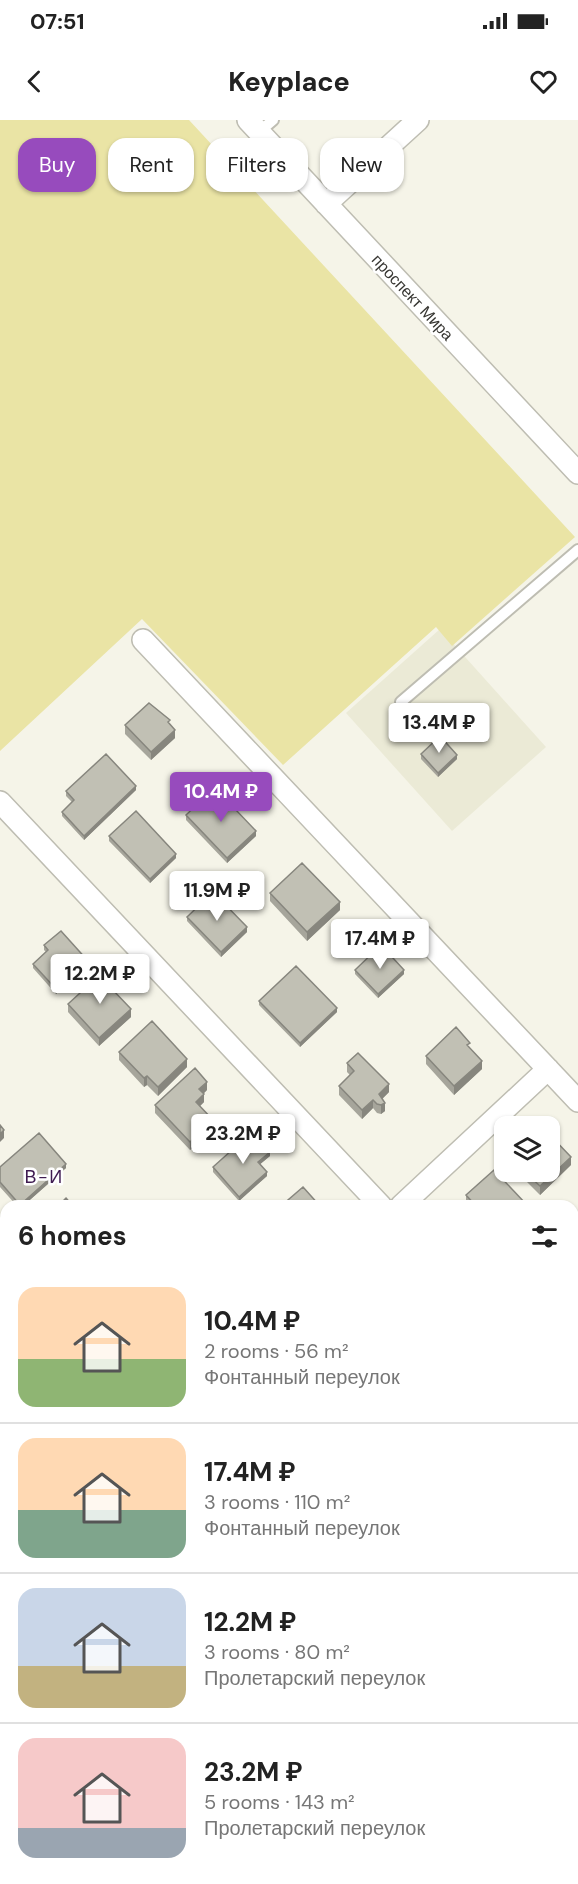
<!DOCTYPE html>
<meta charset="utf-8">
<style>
:root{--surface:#fff;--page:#f6f6f6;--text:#222;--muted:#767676;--line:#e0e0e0;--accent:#974bbd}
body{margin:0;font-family:"DM Sans",sans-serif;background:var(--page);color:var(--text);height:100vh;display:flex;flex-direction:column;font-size:22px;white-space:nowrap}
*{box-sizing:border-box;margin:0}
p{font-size:20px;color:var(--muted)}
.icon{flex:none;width:33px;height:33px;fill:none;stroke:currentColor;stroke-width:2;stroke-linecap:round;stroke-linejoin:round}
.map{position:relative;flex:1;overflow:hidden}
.details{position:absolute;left:0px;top:1080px;width:579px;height:684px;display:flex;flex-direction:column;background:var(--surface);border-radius:18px 18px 0 0;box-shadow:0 2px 4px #0004}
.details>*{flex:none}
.top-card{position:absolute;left:18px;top:18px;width:543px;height:54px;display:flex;gap:12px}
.controls{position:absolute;left:494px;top:996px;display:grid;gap:12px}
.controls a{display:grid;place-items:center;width:66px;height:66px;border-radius:12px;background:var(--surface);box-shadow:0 2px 4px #0004;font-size:30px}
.price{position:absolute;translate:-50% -51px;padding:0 14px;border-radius:6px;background:#fff;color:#222;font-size:20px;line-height:39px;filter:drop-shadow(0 2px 3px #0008)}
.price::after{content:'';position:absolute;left:50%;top:36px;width:18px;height:14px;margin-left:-9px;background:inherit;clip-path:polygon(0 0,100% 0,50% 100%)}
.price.current{background:var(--accent);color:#fff}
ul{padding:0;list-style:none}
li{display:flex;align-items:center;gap:18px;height:150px;padding:0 18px}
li+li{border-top:2px solid var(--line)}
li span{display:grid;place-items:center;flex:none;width:168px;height:120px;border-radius:18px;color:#555}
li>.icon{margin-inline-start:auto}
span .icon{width:72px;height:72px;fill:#fffc;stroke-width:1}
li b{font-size:26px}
h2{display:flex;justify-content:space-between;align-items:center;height:72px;padding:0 18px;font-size:26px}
.tag{padding:0 21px;border-radius:18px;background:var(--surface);box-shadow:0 2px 4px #0004;font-size:21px;line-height:54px}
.tag.current{background:var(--accent);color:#fff}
.status{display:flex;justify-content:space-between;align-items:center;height:42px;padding:0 30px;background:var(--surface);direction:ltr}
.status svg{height:16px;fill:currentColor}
header{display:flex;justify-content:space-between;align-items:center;height:78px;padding:0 18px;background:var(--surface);font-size:27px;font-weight:700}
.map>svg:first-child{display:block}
</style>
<div class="status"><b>07:51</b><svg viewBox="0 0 49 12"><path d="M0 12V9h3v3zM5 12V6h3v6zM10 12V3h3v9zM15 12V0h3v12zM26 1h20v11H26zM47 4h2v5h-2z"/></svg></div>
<header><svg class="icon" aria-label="back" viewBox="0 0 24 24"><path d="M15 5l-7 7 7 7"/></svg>Keyplace<svg class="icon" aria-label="heart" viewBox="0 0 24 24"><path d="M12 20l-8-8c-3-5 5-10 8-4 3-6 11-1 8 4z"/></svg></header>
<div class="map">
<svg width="578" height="1764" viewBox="0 0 578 1764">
<rect width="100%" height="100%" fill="#f5f4e8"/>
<path fill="#ebead6" d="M 440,509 L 546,627 L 452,711 L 346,593 Z"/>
<path fill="#eae4a5" d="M 0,0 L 189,0 L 575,417 L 452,526 L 436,507 L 283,645 L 142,499 L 0,631 Z
M 145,1758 L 217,1758 L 210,1764 L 139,1764 Z"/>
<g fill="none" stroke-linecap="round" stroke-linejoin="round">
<defs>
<path id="service" d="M 259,12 L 273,0
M 401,582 L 578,430
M 573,1353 L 578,1353
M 573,1659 L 578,1655
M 573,1731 L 578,1737
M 460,1764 L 466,1758"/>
<path id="minor" d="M 248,0 L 578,353
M 326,84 L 418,0
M 143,520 L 578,981
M 0,682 L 381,1086
M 401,1086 L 548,949
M 0,1137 L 6,1143
M 0,1461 L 6,1455
M 573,1462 L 578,1457
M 573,1570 L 578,1565
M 0,1592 L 6,1598
M 117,1764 L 124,1758
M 252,1764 L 258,1758
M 365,1764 L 372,1758"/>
</defs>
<use href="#service" stroke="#bebdb2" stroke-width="14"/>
<use href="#minor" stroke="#bebdb2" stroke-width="24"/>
<use href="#service" stroke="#fff" stroke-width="10"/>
<use href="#minor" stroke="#fff" stroke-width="21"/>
</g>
<path fill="#a6a59b" d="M 125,605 L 175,618 L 151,640 L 125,614 Z
M 421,634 L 457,639 L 438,657 L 421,639 Z
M 136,670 L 84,720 L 62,696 L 62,692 L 72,682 L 66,676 L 66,671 Z
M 186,695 L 256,716 L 227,743 L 186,700 Z
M 109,716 L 176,738 L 150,763 L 109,721 Z
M 270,773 L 340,790 L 307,821 L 270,781 Z
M 187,797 L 247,812 L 221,837 L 187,801 Z
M 44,825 L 88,846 L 56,874 L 33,848 L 33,844 L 46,832 L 44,830 Z
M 355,850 L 404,854 L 378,878 L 355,854 Z
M 115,871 L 114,872 L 131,897 L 99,926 L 68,892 L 68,884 Z
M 259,881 L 337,892 L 300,927 L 259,885 Z
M 470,928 L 482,949 L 454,975 L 426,944 L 426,936 Z
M 119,932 L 187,947 L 158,976 L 147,965 L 144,967 L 119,940 Z
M 347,943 L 389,972 L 382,979 L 385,991 L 381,994 L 377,993 L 373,988 L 362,999 L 339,975 L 339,966 L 350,955 L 347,952 Z
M 207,970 L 204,973 L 204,982 L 200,986 L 213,1009 L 190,1030 L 155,993 L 155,985 Z
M 270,1036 L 260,1044 L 267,1056 L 239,1081 L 213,1052 L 213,1047 Z
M 571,1045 L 540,1075 L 517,1052 L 549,1052 Z
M 0,1047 L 66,1048 L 23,1086 L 17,1086 L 0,1067 Z
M 466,1075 L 526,1086 L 468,1086 L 466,1084 Z
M 578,1178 L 578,1235 L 573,1229 L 573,1182 Z
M 6,1223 L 6,1296 L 0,1290 L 0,1277 L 4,1273 L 0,1268 L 0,1228 Z
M 6,1706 L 6,1735 L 0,1728 L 0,1711 Z"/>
<path fill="#87867e" d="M 175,610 L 175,618 L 151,640 L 151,632 Z
M 457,635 L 457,639 L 438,657 L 438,653 Z
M 136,666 L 136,670 L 84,720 L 84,716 Z
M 256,711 L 256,716 L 227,743 L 227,738 Z
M 176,734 L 176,738 L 150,763 L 150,759 Z
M 340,782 L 340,790 L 307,821 L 307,812 Z
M 247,807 L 247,812 L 221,837 L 221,832 Z
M 88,841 L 88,846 L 56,874 L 56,869 Z
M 404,850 L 404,854 L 378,878 L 378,874 Z
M 115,863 L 115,871 L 111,876 L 111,868 Z
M 337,888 L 337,892 L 300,927 L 300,923 Z
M 131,889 L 131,897 L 99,926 L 99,918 Z
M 187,939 L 187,947 L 158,976 L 158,967 Z
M 482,941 L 482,949 L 454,975 L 454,966 Z
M 147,956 L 147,965 L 144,967 L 144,958 Z
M 207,962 L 207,970 L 199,978 L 199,969 Z
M 389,964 L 389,972 L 379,982 L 379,974 Z
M 204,974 L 204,982 L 196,990 L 196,982 Z
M 373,980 L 373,988 L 362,999 L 362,990 Z
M 385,983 L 385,991 L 381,994 L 381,985 Z
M 213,1000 L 213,1009 L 190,1030 L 190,1022 Z
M 4,1010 L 4,1018 L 0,1022 L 0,1014 Z
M 270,1032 L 270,1036 L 258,1046 L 258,1042 Z
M 571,1037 L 571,1045 L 540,1075 L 540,1066 Z
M 66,1044 L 66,1048 L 23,1086 L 20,1086 L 20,1085 Z
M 267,1052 L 267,1056 L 239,1081 L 239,1077 Z
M 575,1257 L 575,1265 L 573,1267 L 573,1259 Z"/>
<path fill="#c1c0b4" stroke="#87867e" stroke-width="1.5" d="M 149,583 L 170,600 L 168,602 L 175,610 L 151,632 L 125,605 Z
M 440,616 L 457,635 L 438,653 L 421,634 Z
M 106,634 L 136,666 L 84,716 L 62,692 L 74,680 L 66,671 Z
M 215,668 L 256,711 L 227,738 L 186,695 Z
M 136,691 L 176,734 L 150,759 L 109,716 Z
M 302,743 L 340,782 L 307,812 L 270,773 Z
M 213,772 L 247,807 L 221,832 L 187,797 Z
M 61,811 L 88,841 L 56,869 L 33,844 L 48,830 L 44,825 Z
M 381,825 L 404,850 L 378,874 L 355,850 Z
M 296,846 L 337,888 L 300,923 L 259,881 Z
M 104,851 L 115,863 L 111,868 L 131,889 L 99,918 L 68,884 Z
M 152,901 L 187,939 L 158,967 L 147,956 L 144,958 L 119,932 Z
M 456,907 L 470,923 L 467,925 L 482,941 L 454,966 L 426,936 Z
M 358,933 L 389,964 L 379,974 L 385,983 L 381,985 L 377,984 L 373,980 L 362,990 L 339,966 L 354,951 L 347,943 Z
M 195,948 L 207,962 L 199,969 L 204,974 L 196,982 L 213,1000 L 190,1022 L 155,985 Z
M 0,1005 L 4,1010 L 0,1014 Z
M 252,1012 L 270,1032 L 258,1042 L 267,1052 L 239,1077 L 213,1047 Z
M 39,1013 L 66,1044 L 20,1085 L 0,1062 L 0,1047 Z
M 549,1014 L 571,1037 L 540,1066 L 525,1052 L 549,1052 Z
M 494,1050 L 526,1084 L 524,1086 L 476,1086 L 466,1075 Z
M 303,1067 L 320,1086 L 281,1086 Z
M 66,1078 L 73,1086 L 58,1086 Z
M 578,1178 L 578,1230 L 573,1225 L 573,1182 Z
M 6,1223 L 6,1266 L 0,1259 L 0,1228 Z
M 6,1271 L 6,1288 L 0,1281 L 0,1277 Z
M 6,1706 L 6,1730 L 0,1723 L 0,1711 Z"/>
<g text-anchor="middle" stroke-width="5" stroke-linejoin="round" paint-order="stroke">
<g font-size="16" fill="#373632" stroke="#fff">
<text transform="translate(413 177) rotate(47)" y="6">проспект Мира</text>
</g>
<g font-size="18" letter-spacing="1.5" fill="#3f1b51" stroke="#fff">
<text x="44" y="1063">В-И</text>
</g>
</g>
</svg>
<div class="controls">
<a><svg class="icon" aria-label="layers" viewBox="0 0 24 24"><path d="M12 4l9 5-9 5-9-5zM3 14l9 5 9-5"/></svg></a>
</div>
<b class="price" style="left:439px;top:634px">13.4M ₽</b>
<b class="price current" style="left:221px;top:703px">10.4M ₽</b>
<b class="price" style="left:217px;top:802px">11.9M ₽</b>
<b class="price" style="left:380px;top:850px">17.4M ₽</b>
<b class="price" style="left:100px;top:885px">12.2M ₽</b>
<b class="price" style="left:243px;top:1045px">23.2M ₽</b>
<div class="top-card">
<a class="tag current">Buy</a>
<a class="tag">Rent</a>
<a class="tag">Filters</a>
<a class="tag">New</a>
</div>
<section class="details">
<h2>6 homes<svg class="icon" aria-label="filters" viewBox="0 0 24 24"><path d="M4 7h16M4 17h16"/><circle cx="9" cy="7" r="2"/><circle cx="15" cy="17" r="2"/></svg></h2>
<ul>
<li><span style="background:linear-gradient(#ffd9b3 60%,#8fb573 0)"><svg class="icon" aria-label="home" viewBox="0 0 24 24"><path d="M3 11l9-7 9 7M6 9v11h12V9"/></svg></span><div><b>10.4M ₽</b><p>2 rooms · 56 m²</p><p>Фонтанный переулок</p></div></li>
<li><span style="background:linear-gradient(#ffd9b3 60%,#7fa58c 0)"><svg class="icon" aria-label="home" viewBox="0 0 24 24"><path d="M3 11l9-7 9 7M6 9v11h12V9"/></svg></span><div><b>17.4M ₽</b><p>3 rooms · 110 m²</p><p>Фонтанный переулок</p></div></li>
<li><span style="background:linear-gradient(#c9d6e8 65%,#c2b280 0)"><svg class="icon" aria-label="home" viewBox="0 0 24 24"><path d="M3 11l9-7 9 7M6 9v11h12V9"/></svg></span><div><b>12.2M ₽</b><p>3 rooms · 80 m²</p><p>Пролетарский переулок</p></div></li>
<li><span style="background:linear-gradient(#f6c9c9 75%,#9aa5b1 0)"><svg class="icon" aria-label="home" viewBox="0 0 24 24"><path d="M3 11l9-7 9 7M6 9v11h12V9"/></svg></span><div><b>23.2M ₽</b><p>5 rooms · 143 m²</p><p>Пролетарский переулок</p></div></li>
</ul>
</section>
</div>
